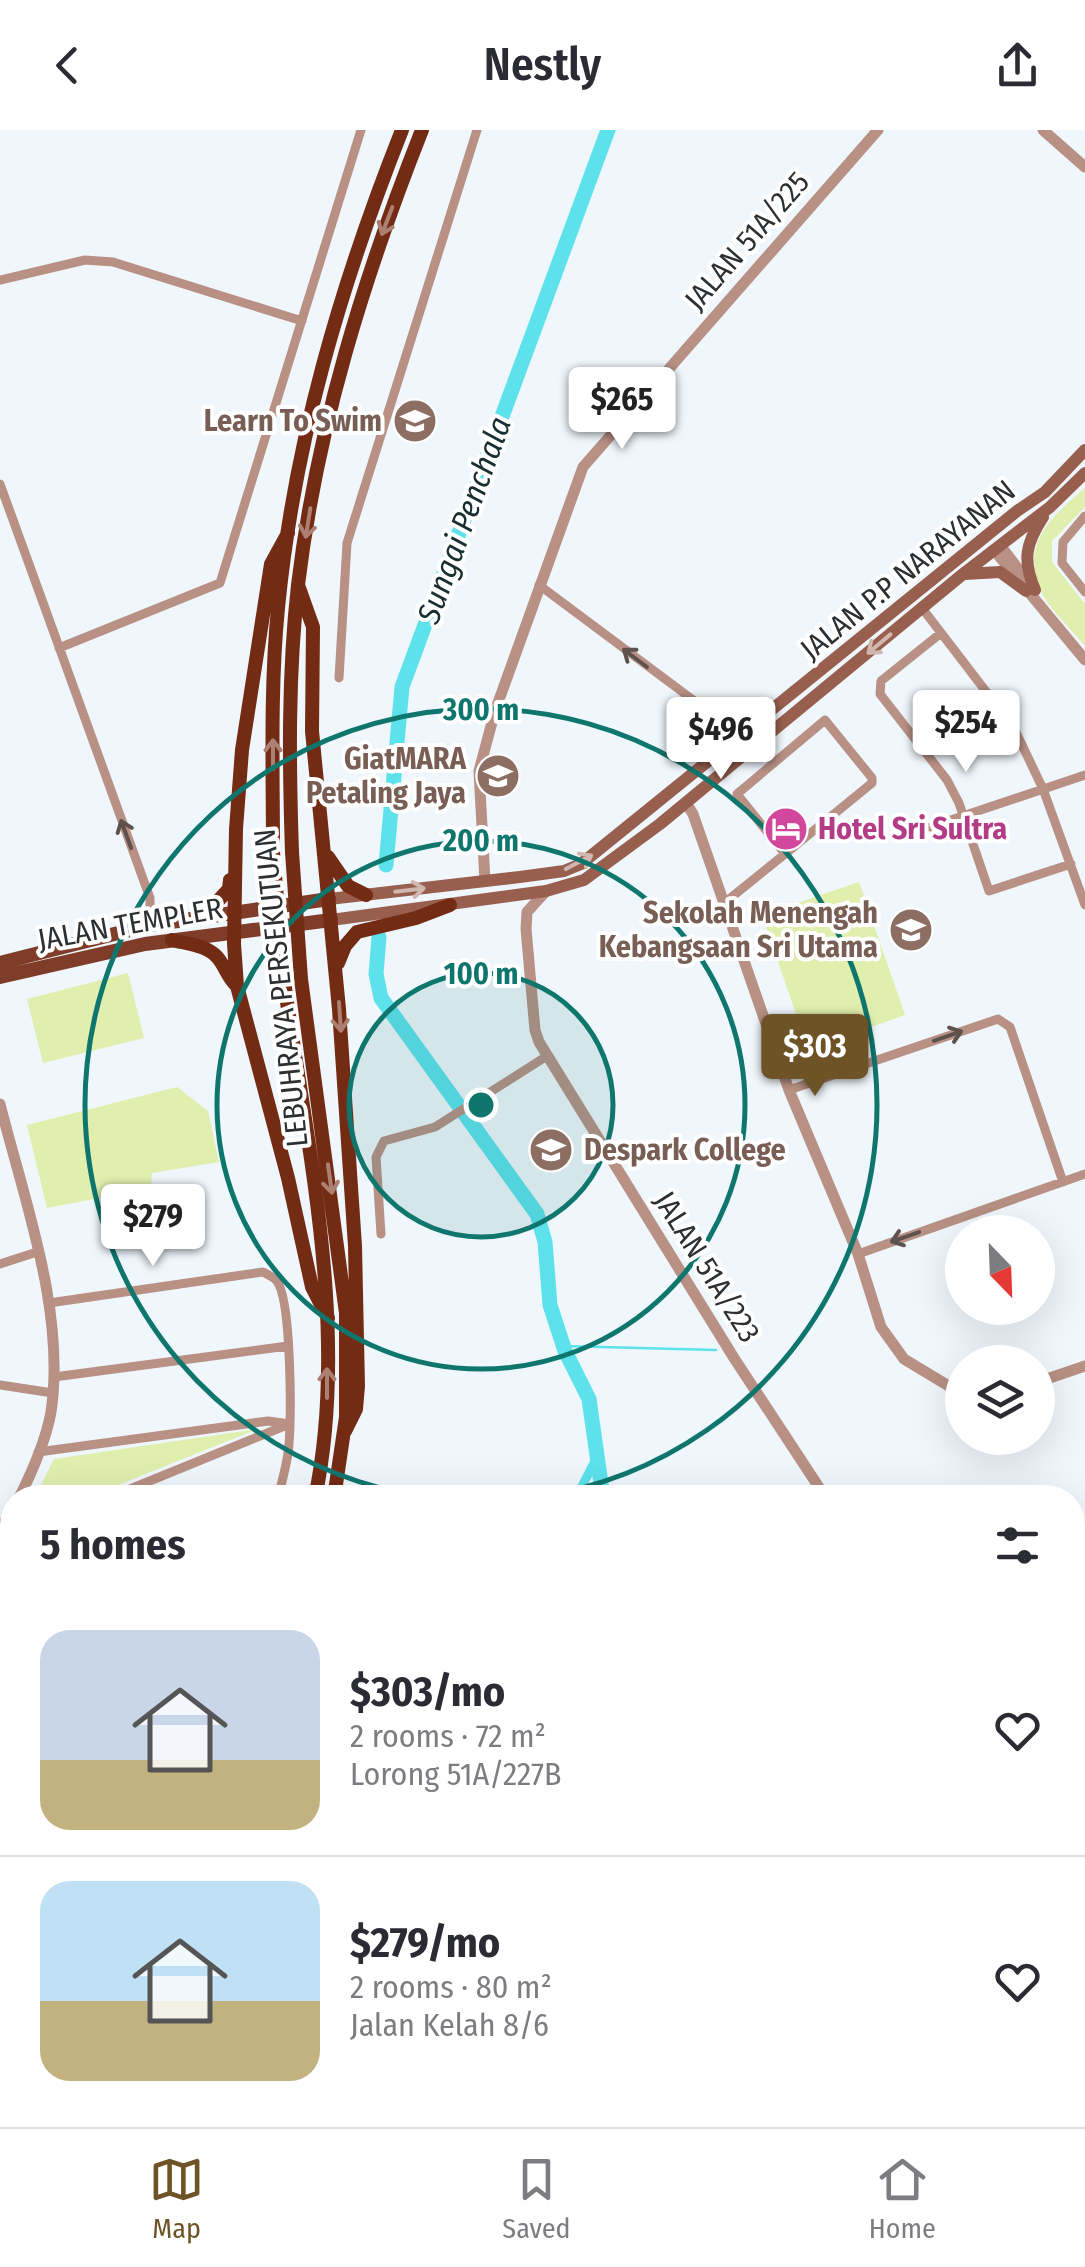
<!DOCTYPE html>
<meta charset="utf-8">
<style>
:root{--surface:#fff;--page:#f2f2f3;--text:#2b2b33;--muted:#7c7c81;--line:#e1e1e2;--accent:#6d5325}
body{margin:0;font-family:"Fira Sans Condensed",sans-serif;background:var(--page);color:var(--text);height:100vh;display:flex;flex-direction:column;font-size:38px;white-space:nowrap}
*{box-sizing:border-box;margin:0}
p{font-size:32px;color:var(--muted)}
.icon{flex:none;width:55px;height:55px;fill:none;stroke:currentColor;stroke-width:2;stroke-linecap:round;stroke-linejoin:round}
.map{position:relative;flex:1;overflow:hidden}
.drawer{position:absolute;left:0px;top:1355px;width:1085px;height:642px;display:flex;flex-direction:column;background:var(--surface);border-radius:40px 40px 0 0;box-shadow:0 10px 40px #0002}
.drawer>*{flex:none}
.needle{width:65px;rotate:157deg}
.tools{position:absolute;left:945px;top:1085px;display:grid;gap:20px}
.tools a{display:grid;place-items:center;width:110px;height:110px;border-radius:50%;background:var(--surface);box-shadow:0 10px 40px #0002;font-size:50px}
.price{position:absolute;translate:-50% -85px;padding:0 22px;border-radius:10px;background:#fff;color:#222;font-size:32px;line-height:65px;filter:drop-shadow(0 2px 5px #0008)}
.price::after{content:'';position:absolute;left:50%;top:60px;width:30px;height:22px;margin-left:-15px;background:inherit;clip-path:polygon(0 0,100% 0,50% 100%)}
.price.current{background:var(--accent);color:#fff}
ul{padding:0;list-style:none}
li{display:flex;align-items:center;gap:30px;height:250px;padding:0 40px}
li+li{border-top:2px solid var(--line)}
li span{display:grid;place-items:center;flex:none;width:280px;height:200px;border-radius:30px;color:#555}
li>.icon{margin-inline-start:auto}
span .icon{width:120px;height:120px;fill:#fffc;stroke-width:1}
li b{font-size:42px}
h2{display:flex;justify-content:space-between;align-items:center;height:120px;padding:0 40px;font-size:42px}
header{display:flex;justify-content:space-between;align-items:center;height:130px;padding:0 40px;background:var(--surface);font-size:45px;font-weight:600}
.tab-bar{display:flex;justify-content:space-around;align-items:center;height:140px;border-top:2px solid var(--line);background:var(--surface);font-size:28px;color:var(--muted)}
.tab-bar a{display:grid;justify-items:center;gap:5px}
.tab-bar .current{color:var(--accent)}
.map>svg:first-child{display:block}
</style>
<header><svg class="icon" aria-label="back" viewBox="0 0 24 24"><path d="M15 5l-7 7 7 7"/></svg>Nestly<svg class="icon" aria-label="share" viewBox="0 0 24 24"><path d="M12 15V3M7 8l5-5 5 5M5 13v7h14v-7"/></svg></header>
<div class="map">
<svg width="1085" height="1997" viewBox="0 0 1085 1997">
<rect width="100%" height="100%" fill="#eff6fc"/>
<path fill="#e0efae" d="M 1085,358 L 1085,377 L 1052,411 L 1052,432 L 1085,474 L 1085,516 C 1073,501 1046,476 1040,459 C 1021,411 1053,386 1085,358 Z
M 859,752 L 905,885 L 808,919 L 762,785 Z
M 128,843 L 144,908 L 43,933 L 27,869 Z
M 177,957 L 208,981 L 219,1032 L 152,1043 L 151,1058 L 47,1078 L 27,995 Z
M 258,1299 L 88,1367 L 35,1367 L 54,1329 Z"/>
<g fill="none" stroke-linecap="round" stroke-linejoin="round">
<path stroke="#5de2ec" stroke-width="2.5" d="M 563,1216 L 716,1220"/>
<path stroke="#5de2ec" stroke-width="9" d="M 576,1368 L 597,1327"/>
<path stroke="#5de2ec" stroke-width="15" d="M 386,735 L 402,557 L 608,0
M 379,807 L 376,844 L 381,868 L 537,1084 L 545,1112 L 550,1175 L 565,1221 L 589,1269 L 603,1368
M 850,1985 L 858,1997"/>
<path stroke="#b89084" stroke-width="9" d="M 0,150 L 85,130 L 113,132 L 302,191
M 0,354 L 150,768 L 150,795
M 1085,386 L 1063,412 L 1062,433 L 1085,462
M 539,455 L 728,596 L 736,612
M 922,478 L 1014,598 L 1043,659 L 1085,775
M 941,503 L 881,551 L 880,564 L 947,650 L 959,673 L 989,761 L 1071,734
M 59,518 L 220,453 L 361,0
M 339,548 L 347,413 L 477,0
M 825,590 L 872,648 L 872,653 L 785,724 L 737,664 Z
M 930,697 L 1085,645
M 723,774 L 785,724
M 789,960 L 998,889 L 1010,897 L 1063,1052
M 381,1104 L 376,1027 L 384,1011 L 435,997 L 547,926
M 858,1124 L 1085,1044
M 0,1134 L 37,1122
M 49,1173 L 263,1142 C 265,1143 274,1148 276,1150 C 292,1167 291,1287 289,1314 C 288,1332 282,1350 278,1368
M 54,1247 L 288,1216
M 0,1255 L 53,1263
M 38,1322 L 268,1291 L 290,1294
M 108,1368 L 287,1295
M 1072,1444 L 1085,1436
M 0,1491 L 12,1486
M 1072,1543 L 1085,1536
M 0,1568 L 12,1563
M 0,1647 L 12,1642
M 1072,1757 L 1085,1744
M 1072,1760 L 1085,1772
M 1072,1877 L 1085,1888
M 725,1985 L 732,1997
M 1032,1985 L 1040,1997
M 124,1997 L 146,1985
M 143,1997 L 164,1985
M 653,1997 L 675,1985
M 892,1997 L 898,1985"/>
<path stroke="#b89084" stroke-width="11" d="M 1043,0 L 1085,37
M 1000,415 L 1029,453
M 994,420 L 1085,530
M 686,673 L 693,684 L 789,960 L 858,1124 L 881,1197 L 904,1229 L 962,1264
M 485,751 L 479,641 L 495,581 L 583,337 L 878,0
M 546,761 L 527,782 L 526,799 L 535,900 L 539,912 L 734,1228 L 826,1368
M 0,974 C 24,1070 66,1182 51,1282 C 46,1310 32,1342 19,1368
M 1038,1252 L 1085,1236
M 0,1400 L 12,1379
M 1072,1623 L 1085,1635"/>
<path stroke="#985f4f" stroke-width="12" d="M 965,444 L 1000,442 L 1026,461
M 1035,460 C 1022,430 1026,413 1043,387
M 329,769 L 520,747 L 564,741 L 581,734 L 1017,381 L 1045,362 L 1085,320
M 331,790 L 546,761 L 584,750 L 660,694 L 963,444 L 1050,377 L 1085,343"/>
<path stroke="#7f3c28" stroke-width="14" d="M 0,833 L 150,795 L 329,769
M 0,847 L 145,814 L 331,790
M 0,1938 L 12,1947
M 63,1985 L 77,1997
M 84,1985 L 97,1997"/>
<path stroke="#742b14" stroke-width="14" d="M 288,403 L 271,434 L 242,620 L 236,699 L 234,814 L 237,856 L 288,1048 L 312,1157 L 328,1188
M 298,455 L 313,497 L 312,601 L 339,879 L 355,1116 L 358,1256 L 356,1279 L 345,1301
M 273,722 C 273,641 270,559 278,478 C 294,312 341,154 402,0
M 292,722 C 289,633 288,544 298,455 C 317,297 364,147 422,0
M 328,727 L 348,756 L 366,765
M 205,785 L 229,759 L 230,750
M 172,810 C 188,814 207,815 218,828 C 226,838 228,848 237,856
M 338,833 L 345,816 L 357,802 L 416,788 L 450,775
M 301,849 L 346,1183 L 346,1287 L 334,1368
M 284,851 C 307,1018 350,1201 315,1368
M 0,1863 L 12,1849
M 0,1893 L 12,1877
M 0,1960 L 11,1946"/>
<path stroke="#72767a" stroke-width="2.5" d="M 1072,1608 L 1085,1601
M 375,1997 L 395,1985
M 409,1997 L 429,1985"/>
<path stroke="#7f3c28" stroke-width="14" d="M 0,1919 L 12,1929"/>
<path stroke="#742b14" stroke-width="14" d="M 273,722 L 284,851
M 292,722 L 301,849"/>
</g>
<defs><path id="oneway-shaft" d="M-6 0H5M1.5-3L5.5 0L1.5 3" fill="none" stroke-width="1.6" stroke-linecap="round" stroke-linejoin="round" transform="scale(2.5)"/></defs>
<g stroke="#ac8072">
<use href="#oneway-shaft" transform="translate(387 91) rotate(111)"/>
<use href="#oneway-shaft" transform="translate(308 393) rotate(99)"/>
<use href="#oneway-shaft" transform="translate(273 624) rotate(-90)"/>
<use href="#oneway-shaft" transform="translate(340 887) rotate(86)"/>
<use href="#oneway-shaft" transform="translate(330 1049) rotate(82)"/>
<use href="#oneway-shaft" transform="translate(327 1253) rotate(-90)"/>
</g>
<g stroke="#d1b7b0">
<use href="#oneway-shaft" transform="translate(879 514) rotate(140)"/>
<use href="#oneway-shaft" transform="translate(579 732) rotate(-28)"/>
<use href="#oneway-shaft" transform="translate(410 760) rotate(-7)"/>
</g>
<g stroke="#5e524f">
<use href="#oneway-shaft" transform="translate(635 528) rotate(-143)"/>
<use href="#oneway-shaft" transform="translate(126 704) rotate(-110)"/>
<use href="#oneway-shaft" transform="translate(948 906) rotate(-19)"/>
<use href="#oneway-shaft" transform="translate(905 1107) rotate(161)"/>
</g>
<circle cx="481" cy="975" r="132" fill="#0f766e" fill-opacity=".12"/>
<g fill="none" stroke="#0f766e" stroke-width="5">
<circle cx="481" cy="975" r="132"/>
<circle cx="481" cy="975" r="264"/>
<path d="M426 1367A396 396 0 1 1 536 1367"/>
</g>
<defs>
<symbol id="school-disc" viewBox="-11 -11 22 22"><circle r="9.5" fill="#8d6e63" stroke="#fff"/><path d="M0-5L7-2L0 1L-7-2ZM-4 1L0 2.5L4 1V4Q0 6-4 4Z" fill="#fff"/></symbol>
<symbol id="university-disc" viewBox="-11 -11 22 22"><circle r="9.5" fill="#8d6e63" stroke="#fff"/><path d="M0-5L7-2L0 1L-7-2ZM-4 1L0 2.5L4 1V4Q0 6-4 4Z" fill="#fff"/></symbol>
<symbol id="hotel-disc" viewBox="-11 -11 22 22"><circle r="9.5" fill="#d1479c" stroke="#fff"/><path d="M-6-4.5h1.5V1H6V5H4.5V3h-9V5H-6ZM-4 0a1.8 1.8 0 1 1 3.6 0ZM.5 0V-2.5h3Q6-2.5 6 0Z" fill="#fff"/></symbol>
</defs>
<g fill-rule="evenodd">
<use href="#school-disc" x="390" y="266" width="50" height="50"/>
<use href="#university-disc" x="473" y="621" width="50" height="50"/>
<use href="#hotel-disc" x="761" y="674" width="50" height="50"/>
<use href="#school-disc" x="886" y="775" width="50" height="50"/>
<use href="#university-disc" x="526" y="995" width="50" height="50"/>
</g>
<g text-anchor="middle" stroke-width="8" stroke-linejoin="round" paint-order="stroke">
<g font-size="30" fill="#2d3032" stroke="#fff">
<text transform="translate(747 111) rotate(-49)" y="10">JALAN 51A/225</text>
<text transform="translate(908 440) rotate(-39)" y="10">JALAN P.P NARAYANAN</text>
<text transform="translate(130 794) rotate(-10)" y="10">JALAN TEMPLER</text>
<text transform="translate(281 858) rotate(-96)" y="10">LEBUHRAYA PERSEKUTUAN</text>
<text transform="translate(707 1137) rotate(58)" y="10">JALAN 51A/223</text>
</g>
<g font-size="30" font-weight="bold" fill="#785e54" stroke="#fff" text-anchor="end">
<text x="382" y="301">Learn To Swim</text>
<text x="466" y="639">GiatMARA<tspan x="466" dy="34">Petaling Jaya</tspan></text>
<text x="878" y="793">Sekolah Menengah<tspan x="878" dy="34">Kebangsaan Sri Utama</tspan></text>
<text x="584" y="1030" text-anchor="start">Despark College</text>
</g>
<g font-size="30" font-weight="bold" fill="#b23c85" stroke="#fff" text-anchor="start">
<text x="818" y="709">Hotel Sri Sultra</text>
</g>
<g font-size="32" font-style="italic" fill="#182f31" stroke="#fff">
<text transform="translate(464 390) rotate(-70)" y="11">Sungai Penchala</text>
</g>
</g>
<circle cx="481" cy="975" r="15" fill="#0f766e" stroke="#fff" stroke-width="5"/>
<g font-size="30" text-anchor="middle" font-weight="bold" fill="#0f766e" stroke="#fff" stroke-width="8" stroke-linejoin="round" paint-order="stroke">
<text x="481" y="590">300 m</text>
<text x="481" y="721">200 m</text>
<text x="481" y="854">100 m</text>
</g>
</svg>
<div class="tools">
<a><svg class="needle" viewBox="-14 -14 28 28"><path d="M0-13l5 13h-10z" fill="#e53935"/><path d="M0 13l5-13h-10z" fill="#7c7c81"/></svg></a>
<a><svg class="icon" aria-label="layers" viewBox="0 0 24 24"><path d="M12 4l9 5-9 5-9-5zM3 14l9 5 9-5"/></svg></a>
</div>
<b class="price" style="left:622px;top:322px">$265</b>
<b class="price" style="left:966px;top:645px">$254</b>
<b class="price" style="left:721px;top:652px">$496</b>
<b class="price current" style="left:815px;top:969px">$303</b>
<b class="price" style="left:153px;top:1139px">$279</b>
<section class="drawer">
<h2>5 homes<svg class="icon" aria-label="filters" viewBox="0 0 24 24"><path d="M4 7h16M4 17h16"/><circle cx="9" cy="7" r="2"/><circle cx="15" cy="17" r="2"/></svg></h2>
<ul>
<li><span style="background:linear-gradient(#c9d6e8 65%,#c2b280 0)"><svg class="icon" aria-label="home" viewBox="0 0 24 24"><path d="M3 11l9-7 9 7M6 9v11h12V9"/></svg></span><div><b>$303/mo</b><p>2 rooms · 72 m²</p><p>Lorong 51A/227B</p></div><svg class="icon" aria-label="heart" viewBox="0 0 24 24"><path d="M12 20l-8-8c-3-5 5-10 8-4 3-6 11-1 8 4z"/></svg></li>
<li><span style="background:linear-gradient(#bfe0f5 60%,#c2b280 0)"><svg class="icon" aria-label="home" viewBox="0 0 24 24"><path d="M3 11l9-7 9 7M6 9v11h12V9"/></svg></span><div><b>$279/mo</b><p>2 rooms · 80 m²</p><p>Jalan Kelah 8/6</p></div><svg class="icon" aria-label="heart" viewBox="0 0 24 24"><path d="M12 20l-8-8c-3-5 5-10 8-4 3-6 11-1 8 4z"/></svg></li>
</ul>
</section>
</div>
<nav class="tab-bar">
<a class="current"><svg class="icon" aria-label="map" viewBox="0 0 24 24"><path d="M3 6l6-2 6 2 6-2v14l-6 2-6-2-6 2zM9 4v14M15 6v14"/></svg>Map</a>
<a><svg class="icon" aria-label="saved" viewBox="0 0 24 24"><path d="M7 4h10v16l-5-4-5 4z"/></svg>Saved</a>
<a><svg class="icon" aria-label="home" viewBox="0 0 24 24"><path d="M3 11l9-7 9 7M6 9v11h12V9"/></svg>Home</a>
</nav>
